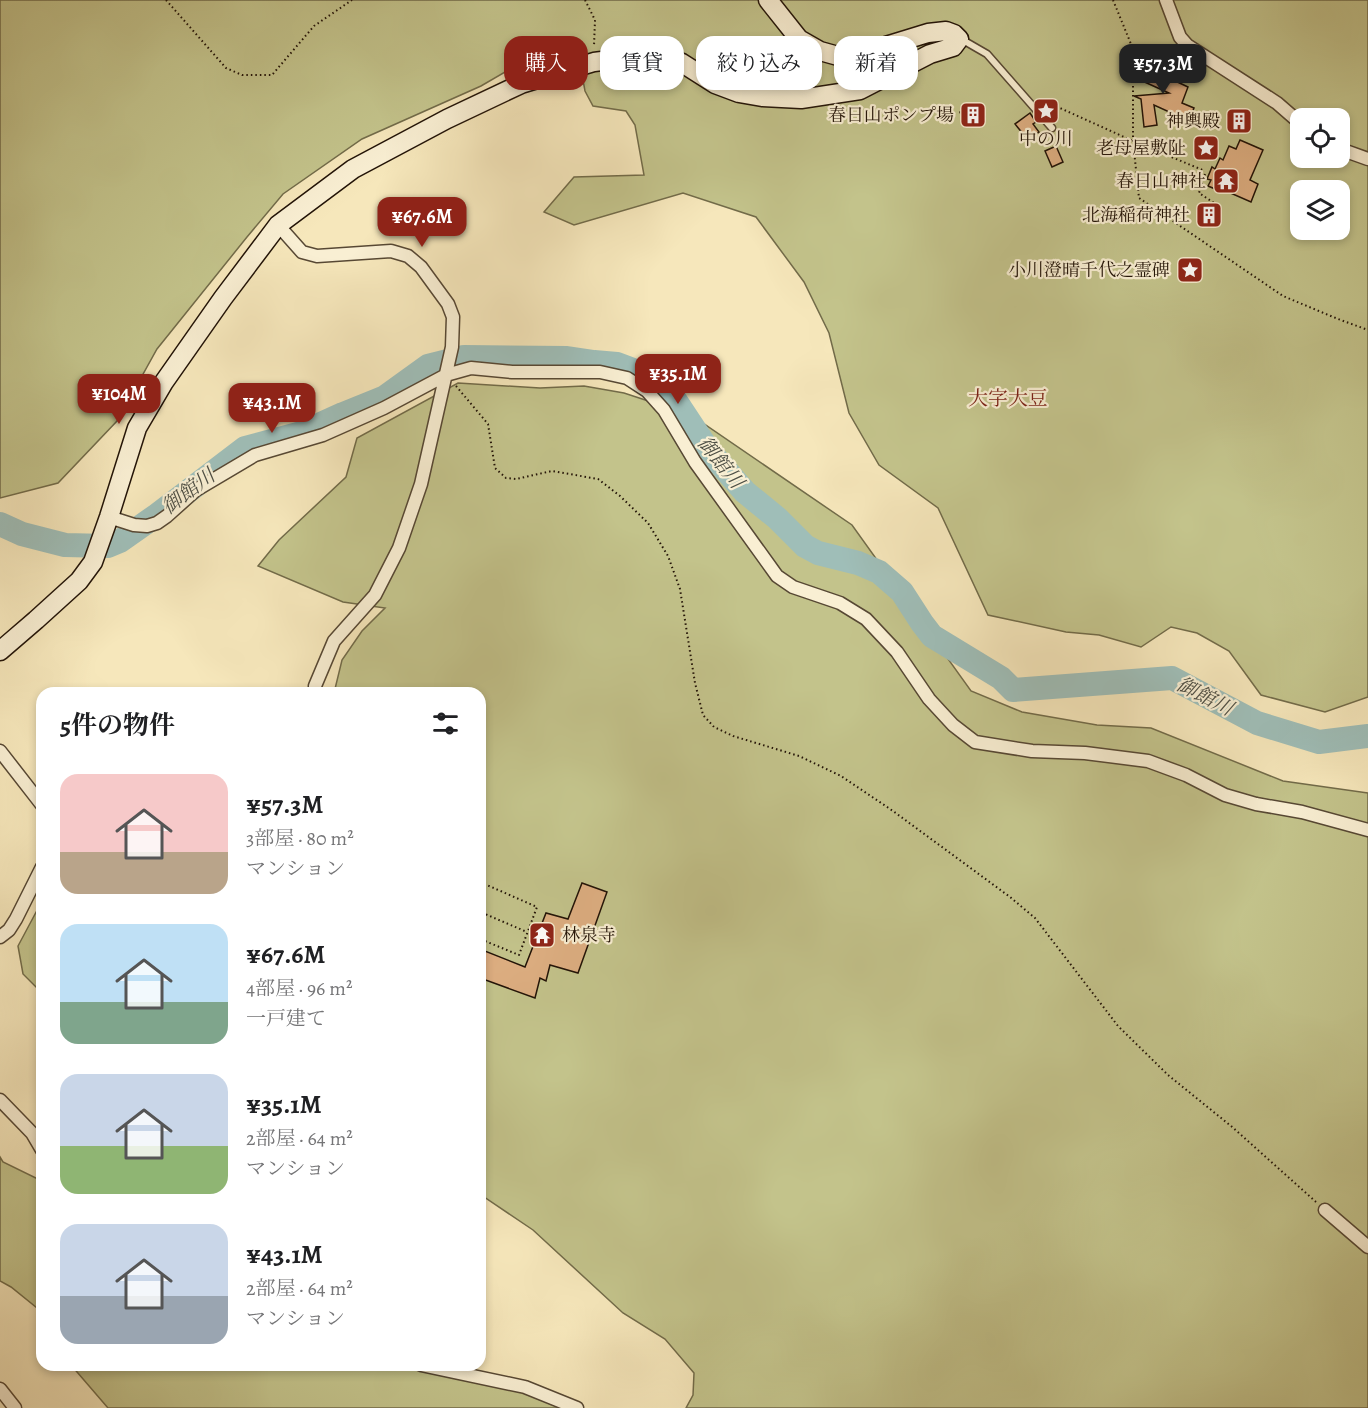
<!DOCTYPE html>
<html lang="ja">
<meta charset="utf-8">
<style>
:root{--surface:#fff;--page:#f2f2f2;--text:#202124;--muted:#757577;--accent:#8f2418}
body{margin:0;font-family:Alegreya,"Noto Serif JP",serif;background:var(--page);color:var(--text);height:100vh;display:flex;flex-direction:column;font-size:22px;white-space:nowrap}
*{box-sizing:border-box;margin:0}
p{font-size:20px;color:var(--muted)}
.icon{flex:none;width:33px;height:33px;fill:none;stroke:currentColor;stroke-width:2;stroke-linecap:round;stroke-linejoin:round}
.map{position:relative;flex:1;overflow:hidden}
.side{position:absolute;left:36px;top:687px;width:450px;height:684px;display:flex;flex-direction:column;background:var(--surface);border-radius:18px;box-shadow:0 3px 9px #0003}
.side>*{flex:none}
.top-card{position:absolute;left:504px;top:36px;width:570px;height:54px;display:flex;gap:12px}
.buttons{position:absolute;left:1290px;top:108px;display:grid;gap:12px}
.buttons a{display:grid;place-items:center;width:60px;height:60px;border-radius:12px;background:var(--surface);box-shadow:0 3px 9px #0003;font-size:30px}
.price{position:absolute;translate:-50% -51px;padding:0 14px;border-radius:12px;background:var(--accent);color:#fff;font-size:20px;line-height:39px;filter:drop-shadow(0 2px 3px #0008)}
.price::after{content:'';position:absolute;left:50%;top:36px;width:18px;height:14px;margin-left:-9px;background:inherit;clip-path:polygon(0 0,100% 0,50% 100%)}
.price.on{background:#222;color:#fff}
ul{padding:0;list-style:none}
li{display:flex;align-items:center;gap:18px;height:150px;padding:0 24px}
li span{display:grid;place-items:center;flex:none;width:168px;height:120px;border-radius:18px;color:#555}
li>.icon{margin-inline-start:auto}
span .icon{width:72px;height:72px;fill:#fffc;stroke-width:1}
li b{font-size:26px}
h2{display:flex;justify-content:space-between;align-items:center;height:72px;padding:0 24px;font-size:26px}
.tag{padding:0 21px;border-radius:18px;background:var(--surface);box-shadow:0 3px 9px #0003;font-size:21px;line-height:54px}
.tag.on{background:var(--accent);color:#fff}
.map>svg:first-child{display:block}
</style>
<div class="map">
<svg width="1368" height="1408" viewBox="0 0 1368 1408">
<rect width="100%" height="100%" fill="#f6e7bb"/>
<filter id="stains"><feTurbulence type="fractalNoise" baseFrequency=".00333" numOctaves="4"/><feColorMatrix values="0 0 0 0 .2 0 0 0 0 .09 0 0 0 0 .02 0 0 0 .5 -.17"/></filter>
<radialGradient id="worn" r=".72"><stop offset=".6" stop-color="#630" stop-opacity="0"/><stop offset="1" stop-color="#630" stop-opacity=".3"/></radialGradient>
<path fill="#c3c38b" stroke="#726b49" stroke-width="1.5" fill-rule="evenodd" d="M 0,0 L 1368,0 L 1368,697 L 1325,712 L 1261,695 L 1229,651 L 1197,633 L 1171,627 L 1141,647 L 1099,635 L 1066,632 L 988,615 L 938,508 L 879,465 L 849,413 L 829,333 L 804,282 L 756,217 L 683,193 L 574,225 L 544,212 L 574,177 L 644,175 L 635,125 L 626,111 L 593,106 L 585,91 L 577,48 L 529,58 L 481,86 L 362,139 L 283,194 L 247,237 L 157,349 L 117,421 L 58,483 L 0,498 ZM 1300,118 L 1340,118 L 1340,158 L 1300,158 ZM 1300,190 L 1340,190 L 1340,230 L 1300,230 Z
M 458,383 L 540,388 L 584,386 L 624,393 L 691,415 L 852,525 L 971,691 L 1022,712 L 1097,725 L 1151,728 L 1283,781 L 1368,793 L 1368,1408 L 686,1408 L 693,1395 L 694,1373 L 665,1339 L 623,1313 L 533,1230 L 484,1197 L 480,1197 L 480,693 L 334,693 L 342,660 L 362,631 L 385,608 L 343,602 L 258,566 L 279,540 L 346,477 L 357,438 Z
M 42,901 L 42,993 L 23,974 L 18,946 Z
M 0,1157 L 3,1162 L 42,1181 L 42,1312 L 11,1287 L 0,1281 Z
M 71,1365 L 413,1365 L 427,1370 L 531,1393 L 561,1408 L 108,1408 Z"/>
<g fill="none" stroke-linecap="round" stroke-linejoin="round">
<path stroke="#9fbeb8" stroke-width="24" d="M 0,524 L 22,534 L 65,545 L 108,546 L 120,541 L 157,515 L 245,448 L 301,433 L 343,414 L 385,397 L 428,366 L 464,357 L 567,358 L 594,362 L 617,364 L 641,373 L 666,386 L 709,451 L 745,492 L 777,518 L 805,546 L 818,553 L 858,563 L 879,572 L 902,592 L 922,623 L 932,636 L 1001,678 L 1013,690 L 1172,678 L 1257,723 L 1319,742 L 1368,736"/>
</g>
<path fill="#ddae81" stroke="#221307" stroke-width="1.5" d="M 1149,54 L 1153,67 L 1170,75 L 1169,78 L 1188,87 L 1182,103 L 1194,108 L 1189,121 L 1154,105 L 1157,125 L 1144,127 L 1141,99 L 1134,96 L 1169,93 L 1138,79 Z
M 979,103 L 985,117 L 966,126 L 960,112 Z
M 1030,113 L 1036,122 L 1033,124 L 1039,132 L 1028,140 L 1015,124 Z
M 1240,140 L 1263,150 L 1250,180 L 1258,184 L 1251,202 L 1226,191 L 1225,193 L 1208,186 L 1211,180 L 1207,179 L 1212,167 L 1215,169 L 1220,158 L 1223,160 L 1229,146 L 1236,149 Z
M 1056,146 L 1063,162 L 1052,167 L 1045,151 Z
M 582,883 L 607,892 L 578,973 L 550,965 L 546,981 L 540,978 L 535,998 L 480,978 L 480,949 L 525,967 L 546,913 L 568,919 Z"/>
<g fill="none" stroke-linecap="round" stroke-linejoin="round">
<defs>
<path id="lane" d="M 961,39 L 987,54 L 1052,128"/>
<path id="street" d="M 1166,0 L 1180,37 L 1187,45 L 1277,103 L 1300,123
M 1340,149 L 1368,159
M 278,225 L 302,252 L 317,256 L 391,251 L 408,256 L 421,267 L 448,304 L 453,317 L 452,347 L 421,484 L 399,548 L 375,595 L 334,641 L 315,686 L 315,693
M 109,517 L 134,525 L 147,526 L 157,523 L 167,516 L 196,490 L 255,455 L 323,435 L 384,408 L 446,375 L 471,368 L 512,372 L 600,372 L 627,378 L 647,391 L 664,410 L 695,462 L 777,576 L 793,587 L 840,603 L 866,619 L 897,652 L 929,699 L 953,725 L 975,742 L 1032,751 L 1085,753 L 1148,761 L 1186,775 L 1225,795 L 1256,804 L 1302,812 L 1368,830
M 0,751 L 42,805
M 0,937 L 9,930 L 16,919 L 42,867
M 0,1100 L 32,1133 L 42,1150
M 1325,1210 L 1368,1247
M 421,1365 L 525,1387 L 577,1408
M 0,1389 L 15,1408"/>
<path id="secondary" d="M 0,651 L 36,620 L 79,581 L 93,562 L 109,517 L 137,428 L 164,382 L 223,298 L 278,225 L 353,169 L 447,119 L 521,84 L 594,62 L 649,55 L 665,57 L 682,63 L 715,84 L 739,93 L 762,97 L 801,99 L 860,90 L 930,54 L 953,47 L 959,39 L 954,34 L 946,31 L 928,33 L 853,56 L 838,56 L 820,51 L 799,39 L 768,0"/>
</defs>
<use href="#lane" stroke="#574834" stroke-width="9"/>
<use href="#street" stroke="#574834" stroke-width="15"/>
<use href="#secondary" stroke="#221307" stroke-width="21"/>
<path stroke="#221307" stroke-width="2" stroke-dasharray="1.5 3" stroke-linecap="butt" d="M 166,0 L 226,68 L 242,75 L 272,75 L 314,26 L 352,0
M 585,0 L 595,20 L 594,46
M 1113,0 L 1133,49 L 1133,141 L 1139,198 L 1283,296 L 1338,319 L 1368,330
M 1040,99 L 1133,141 L 1205,171
M 1205,174 L 1199,193 L 1214,203 L 1213,207
M 456,386 L 488,424 L 495,468 L 506,478 L 516,479 L 552,471 L 598,479 L 620,496 L 648,523 L 668,556 L 680,589 L 695,683 L 703,715 L 714,727 L 733,736 L 799,756 L 841,776 L 893,811 L 1010,897 L 1035,918 L 1118,1026 L 1168,1075 L 1231,1126 L 1316,1202
M 480,882 L 537,907 L 519,955 L 480,939
M 480,924 L 482,924 L 485,914 L 527,932"/>
<use href="#lane" stroke="#f9efd3" stroke-width="6"/>
<use href="#street" stroke="#f9efd3" stroke-width="12"/>
<use href="#secondary" stroke="#f9efd3" stroke-width="18"/>
</g>
<defs>
<symbol id="sight-square" viewBox="-11 -11 22 22"><rect x="-9" y="-9" width="18" height="18" rx="4" fill="#8f2418" stroke="#f9efd3"/><path d="M0-6L1.8-2.2L6-1.7L2.9 1.2L3.7 5.4L0 3.3L-3.7 5.4L-2.9 1.2L-6-1.7L-1.8-2.2Z" fill="#fff"/></symbol>
<symbol id="building-square" viewBox="-11 -11 22 22"><rect x="-9" y="-9" width="18" height="18" rx="4" fill="#8f2418" stroke="#f9efd3"/><path d="M-4-6H4V6H1V3H-1V6H-4ZM-2.5-4.3h1.7v1.8h-1.7ZM.8-4.3h1.7v1.8H.8ZM-2.5-1h1.7V.8h-1.7ZM.8-1h1.7V.8H.8Z" fill="#fff"/></symbol>
<symbol id="temple-square" viewBox="-11 -11 22 22"><rect x="-9" y="-9" width="18" height="18" rx="4" fill="#8f2418" stroke="#f9efd3"/><path d="M0-6L5-2H3V0L6.5 2.5H4V6H1.5V3h-3V6H-4V2.5H-6.5L-3 0V-2H-5Z" fill="#fff"/></symbol>
</defs>
<g fill-rule="evenodd">
<use href="#sight-square" x="1031" y="96" width="30" height="30"/>
<use href="#building-square" x="958" y="100" width="30" height="30"/>
<use href="#building-square" x="1224" y="106" width="30" height="30"/>
<use href="#sight-square" x="1191" y="133" width="30" height="30"/>
<use href="#temple-square" x="1211" y="166" width="30" height="30"/>
<use href="#building-square" x="1194" y="200" width="30" height="30"/>
<use href="#sight-square" x="1175" y="255" width="30" height="30"/>
<use href="#temple-square" x="527" y="920" width="30" height="30"/>
</g>
<g text-anchor="middle" stroke-width="4.5" stroke-linejoin="round" paint-order="stroke">
<g font-size="18" fill="#221307" stroke="#f9efd3" text-anchor="end">
<text x="954" y="121">春日山ポンプ場</text>
<text x="1220" y="127">神輿殿</text>
<text x="1046" y="145" text-anchor="middle">中の川</text>
<text x="1186" y="154">老母屋敷阯</text>
<text x="1206" y="187">春日山神社</text>
<text x="1190" y="221">北海稲荷神社</text>
<text x="1170" y="276">小川澄晴千代之霊碑</text>
<text x="562" y="941" text-anchor="start">林泉寺</text>
</g>
<g font-size="20" fill="#7a1f14" stroke="#f9efd3">
<text x="1008" y="405">大字大豆</text>
</g>
<g font-size="20" font-style="italic" fill="#4e4f45" stroke="#f9efd3">
<text transform="translate(721 462) rotate(51)" y="7">御館川</text>
<text transform="translate(188 491) rotate(-37)" y="7">御館川</text>
<text transform="translate(1205 696) rotate(27)" y="7">御館川</text>
</g>
</g>
<rect width="100%" height="100%" filter="url(#stains)"/>
<rect width="100%" height="100%" fill="url(#worn)"/>
</svg>
<div class="buttons">
<a><svg class="icon" aria-label="locate" viewBox="0 0 24 24"><circle cx="12" cy="12" r="6"/><path d="M12 2v4M12 18v4M2 12h4M18 12h4"/></svg></a>
<a><svg class="icon" aria-label="layers" viewBox="0 0 24 24"><path d="M12 4l9 5-9 5-9-5zM3 14l9 5 9-5"/></svg></a>
</div>
<b class="price on" style="left:1163px;top:95px">¥57.3M</b>
<b class="price" style="left:422px;top:248px">¥67.6M</b>
<b class="price" style="left:678px;top:405px">¥35.1M</b>
<b class="price" style="left:119px;top:425px">¥104M</b>
<b class="price" style="left:272px;top:434px">¥43.1M</b>
<div class="top-card">
<a class="tag on">購入</a>
<a class="tag">賃貸</a>
<a class="tag">絞り込み</a>
<a class="tag">新着</a>
</div>
<section class="side">
<h2>5件の物件<svg class="icon" aria-label="filters" viewBox="0 0 24 24"><path d="M4 7h16M4 17h16"/><circle cx="9" cy="7" r="2"/><circle cx="15" cy="17" r="2"/></svg></h2>
<ul>
<li><span style="background:linear-gradient(#f6c9c9 65%,#b9a48a 0)"><svg class="icon" aria-label="home" viewBox="0 0 24 24"><path d="M3 11l9-7 9 7M6 9v11h12V9"/></svg></span><div><b>¥57.3M</b><p>3部屋 · 80 m²</p><p>マンション</p></div></li>
<li><span style="background:linear-gradient(#bfe0f5 65%,#7fa58c 0)"><svg class="icon" aria-label="home" viewBox="0 0 24 24"><path d="M3 11l9-7 9 7M6 9v11h12V9"/></svg></span><div><b>¥67.6M</b><p>4部屋 · 96 m²</p><p>一戸建て</p></div></li>
<li><span style="background:linear-gradient(#c9d6e8 60%,#8fb573 0)"><svg class="icon" aria-label="home" viewBox="0 0 24 24"><path d="M3 11l9-7 9 7M6 9v11h12V9"/></svg></span><div><b>¥35.1M</b><p>2部屋 · 64 m²</p><p>マンション</p></div></li>
<li><span style="background:linear-gradient(#c9d6e8 60%,#9aa5b1 0)"><svg class="icon" aria-label="home" viewBox="0 0 24 24"><path d="M3 11l9-7 9 7M6 9v11h12V9"/></svg></span><div><b>¥43.1M</b><p>2部屋 · 64 m²</p><p>マンション</p></div></li>
</ul>
</section>
</div>
